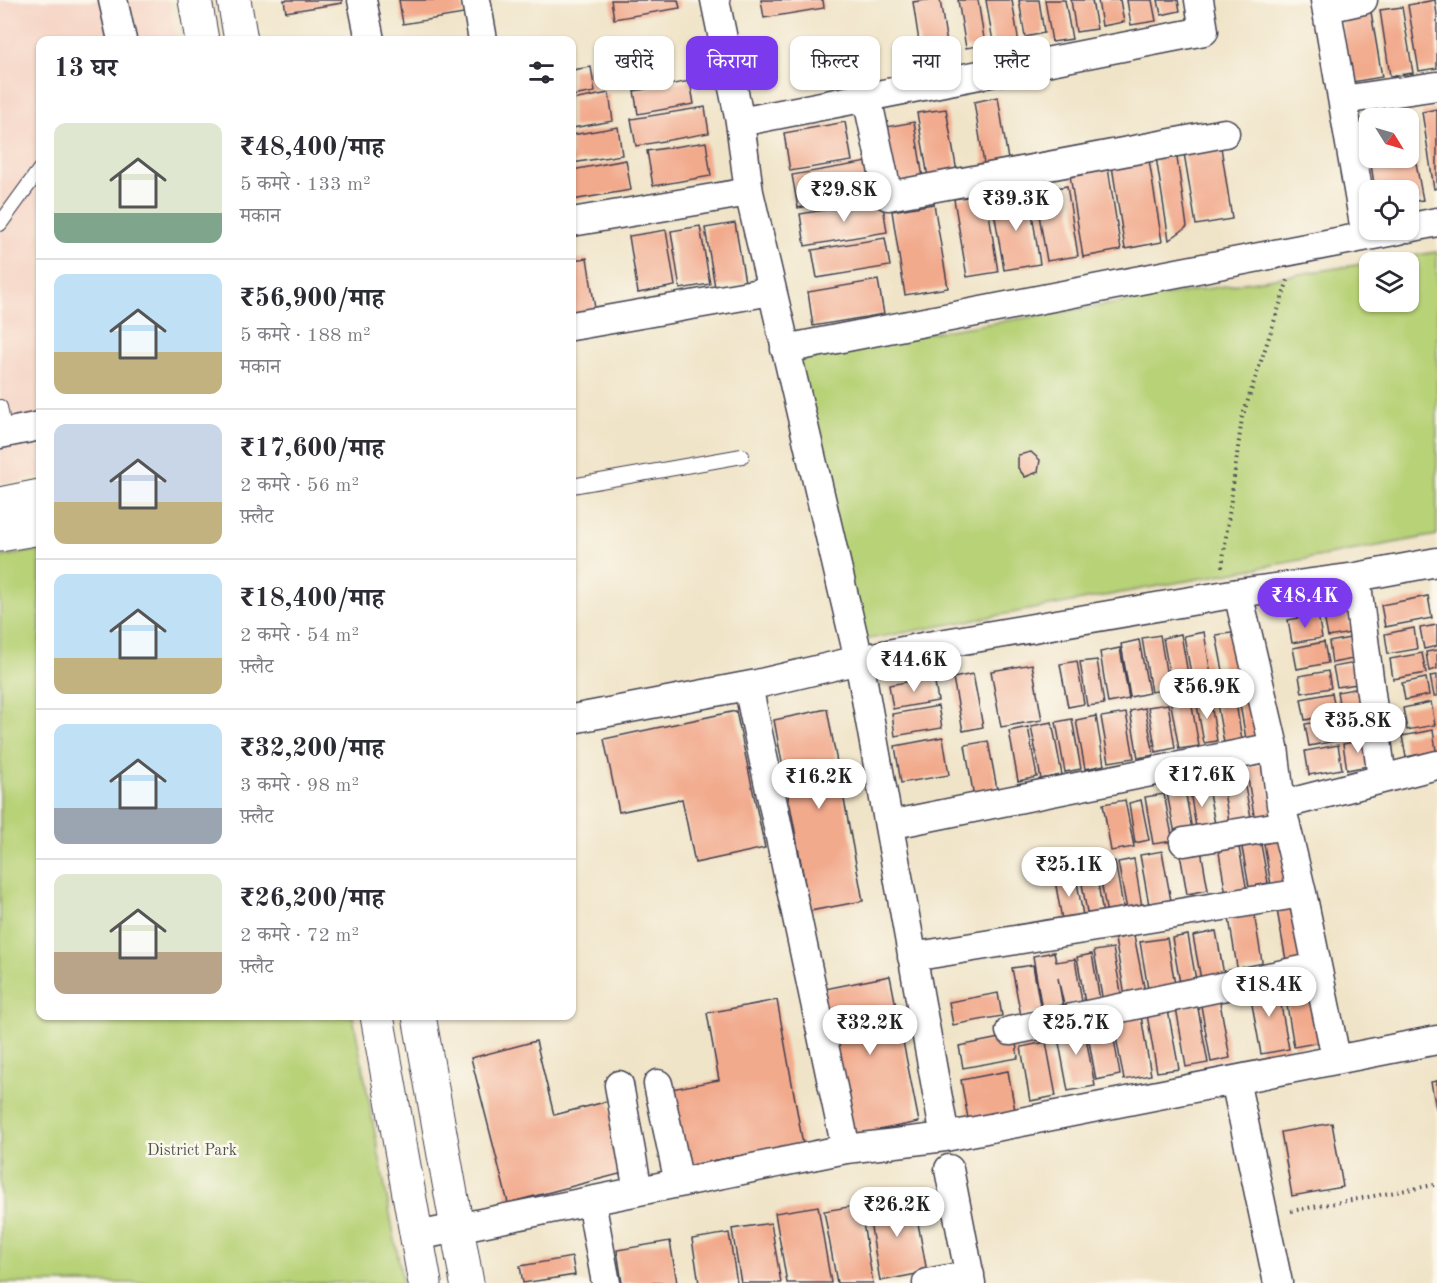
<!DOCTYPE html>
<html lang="hi">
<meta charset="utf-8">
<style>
:root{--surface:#fff;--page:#f7f7f7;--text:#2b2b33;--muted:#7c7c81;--line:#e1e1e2;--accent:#7c3aed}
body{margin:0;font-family:"Old Standard TT","Noto Serif Devanagari",serif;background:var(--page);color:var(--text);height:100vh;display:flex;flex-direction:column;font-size:22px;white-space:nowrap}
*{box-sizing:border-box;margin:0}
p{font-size:20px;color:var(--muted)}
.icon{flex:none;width:33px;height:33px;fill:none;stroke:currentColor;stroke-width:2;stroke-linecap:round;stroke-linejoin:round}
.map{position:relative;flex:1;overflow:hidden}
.details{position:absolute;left:36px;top:36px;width:540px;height:984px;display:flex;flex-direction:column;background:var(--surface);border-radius:12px;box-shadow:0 2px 4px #0004}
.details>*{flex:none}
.top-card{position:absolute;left:594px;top:36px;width:570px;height:54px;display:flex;gap:12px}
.needle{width:39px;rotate:127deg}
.tools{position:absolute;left:1359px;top:108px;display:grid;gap:12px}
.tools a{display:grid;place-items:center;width:60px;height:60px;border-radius:12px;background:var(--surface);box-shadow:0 2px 4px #0004;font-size:30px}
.price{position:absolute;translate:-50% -51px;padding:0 14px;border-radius:21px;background:#fff;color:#222;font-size:20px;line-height:39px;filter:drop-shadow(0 2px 3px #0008)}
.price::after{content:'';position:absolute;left:50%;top:36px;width:18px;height:14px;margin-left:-9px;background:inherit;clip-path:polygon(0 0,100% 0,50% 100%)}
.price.active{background:var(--accent);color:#fff}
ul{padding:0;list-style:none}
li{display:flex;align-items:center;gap:18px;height:150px;padding:0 18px}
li+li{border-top:2px solid var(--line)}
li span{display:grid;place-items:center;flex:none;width:168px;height:120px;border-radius:12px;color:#555}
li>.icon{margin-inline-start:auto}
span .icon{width:72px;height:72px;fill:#fffc;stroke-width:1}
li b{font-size:26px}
h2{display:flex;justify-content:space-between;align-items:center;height:72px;padding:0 18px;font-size:26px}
.chip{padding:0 21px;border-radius:12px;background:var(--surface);box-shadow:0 2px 4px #0004;font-size:21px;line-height:54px}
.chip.active{background:var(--accent);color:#fff}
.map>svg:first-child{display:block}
</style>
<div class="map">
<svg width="1437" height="1283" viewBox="0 0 1437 1283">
<rect width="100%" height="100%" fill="#fbf7ec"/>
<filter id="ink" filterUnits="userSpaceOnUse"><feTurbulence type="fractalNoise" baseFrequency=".0167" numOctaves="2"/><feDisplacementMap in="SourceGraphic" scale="12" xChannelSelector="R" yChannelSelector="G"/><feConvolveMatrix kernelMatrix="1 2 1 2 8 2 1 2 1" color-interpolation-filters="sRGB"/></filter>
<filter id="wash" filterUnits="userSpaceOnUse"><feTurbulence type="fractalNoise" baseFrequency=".008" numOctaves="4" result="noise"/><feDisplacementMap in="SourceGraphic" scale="24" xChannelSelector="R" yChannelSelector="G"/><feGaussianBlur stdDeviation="1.35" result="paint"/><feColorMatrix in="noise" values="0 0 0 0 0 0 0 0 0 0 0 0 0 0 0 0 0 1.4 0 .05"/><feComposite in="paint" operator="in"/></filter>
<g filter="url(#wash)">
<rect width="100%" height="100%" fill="#f0e4c8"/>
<path fill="#f5d2c2" d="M 0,0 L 169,0 L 176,40 L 40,40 L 40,476 L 0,484 Z"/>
<path fill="#b8d277" stroke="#6d7a59" stroke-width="1.5" d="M 1437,252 L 1437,535 L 853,642 L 791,355 L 1369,263 L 1370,302 L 1408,302 L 1408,262 L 1373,262 Z
M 40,550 L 40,1016 L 353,1016 L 403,1283 L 0,1283 L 0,557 Z"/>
<g id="blocks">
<path fill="#f2aa8d" d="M 284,0 L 342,0 L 342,3 L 286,12 Z
M 399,0 L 462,0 L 464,14 L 403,24 Z
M 611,0 L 678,0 L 680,8 L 614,19 Z
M 761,0 L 823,0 L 824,8 L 764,18 Z
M 926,0 L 940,0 L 950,63 L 923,68 L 913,2 Z
M 958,0 L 978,0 L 985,45 L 966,48 Z
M 986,0 L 1012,0 L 1019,44 L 994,48 Z
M 1019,0 L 1039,0 L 1044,33 L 1025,37 Z
M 1045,0 L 1065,0 L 1072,39 L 1052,42 Z
M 1071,0 L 1092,0 L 1097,29 L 1076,32 Z
M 1098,0 L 1120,0 L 1124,22 L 1102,26 Z
M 1127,0 L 1152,0 L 1156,21 L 1131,25 Z
M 1158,0 L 1178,0 L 1180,11 L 1161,15 Z
M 1435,0 L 1437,15 L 1437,68 L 1419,71 L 1408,5 Z
M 1402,7 L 1413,73 L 1390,76 L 1380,10 Z
M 1371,12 L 1382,77 L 1352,82 L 1341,17 Z
M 591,67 L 595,92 L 572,96 L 572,70 Z
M 690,81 L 694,104 L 638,114 L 634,91 Z
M 609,93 L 613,121 L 572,128 L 572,100 Z
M 998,97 L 1009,166 L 985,170 L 974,102 Z
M 705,107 L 709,133 L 636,146 L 631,119 Z
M 946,109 L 957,172 L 928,177 L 917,113 Z
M 1437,109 L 1437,188 L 1434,189 L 1422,112 Z
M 1408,121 L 1423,200 L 1408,202 L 1408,190 L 1375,190 L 1370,158 L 1408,158 Z
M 845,122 L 852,161 L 790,171 L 784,133 Z
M 914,122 L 923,178 L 889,184 L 880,128 Z
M 1370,124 L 1370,149 L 1368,149 L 1364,125 Z
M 618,127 L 622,155 L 572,163 L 572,135 Z
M 706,142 L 711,176 L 653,186 L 647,151 Z
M 1221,147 L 1232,219 L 1196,225 L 1184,153 Z
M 1156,157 L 1177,158 L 1187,227 L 1169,240 Z
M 626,160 L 631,190 L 572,200 L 572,170 Z
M 1149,160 L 1162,242 L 1125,249 L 1112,166 Z
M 873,161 L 879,194 L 798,208 L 792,175 Z
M 1108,168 L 1121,250 L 1083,257 L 1070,175 Z
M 1067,186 L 1078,256 L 1047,261 L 1035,192 Z
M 986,194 L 998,272 L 967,277 L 954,199 Z
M 1029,194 L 1040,264 L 1004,270 L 992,200 Z
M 882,200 L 887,232 L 805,246 L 800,214 Z
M 934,204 L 948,288 L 905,295 L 892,211 Z
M 735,223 L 745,282 L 715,287 L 705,228 Z
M 700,226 L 710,284 L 680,289 L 671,231 Z
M 666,230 L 675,286 L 638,293 L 629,236 Z
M 885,238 L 890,266 L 817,278 L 812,250 Z
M 587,258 L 596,315 L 572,319 L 572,260 Z
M 878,280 L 884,314 L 813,326 L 808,292 Z
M 1031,452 L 1040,460 L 1038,472 L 1025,477 L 1018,468 L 1018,455 Z
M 1428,596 L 1432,618 L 1385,627 L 1381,605 Z
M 1347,612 L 1351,633 L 1328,637 L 1324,616 Z
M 1318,614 L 1322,638 L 1292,643 L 1288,620 Z
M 1437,625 L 1437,646 L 1424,649 L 1420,628 Z
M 1414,628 L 1417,649 L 1388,654 L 1385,634 Z
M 1204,632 L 1212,681 L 1193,684 L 1184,636 Z
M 1240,632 L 1248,677 L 1225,681 L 1216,635 Z
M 1181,634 L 1190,685 L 1172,688 L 1163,638 Z
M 1160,635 L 1169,689 L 1151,692 L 1142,638 Z
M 1350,638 L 1353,659 L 1332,663 L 1329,642 Z
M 1139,640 L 1149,693 L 1130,697 L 1121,644 Z
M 1324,642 L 1328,663 L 1297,669 L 1293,648 Z
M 1120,648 L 1129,699 L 1108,703 L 1100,652 Z
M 1437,650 L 1437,669 L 1429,671 L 1426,652 Z
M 1422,653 L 1426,673 L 1393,679 L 1390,659 Z
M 1097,660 L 1104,704 L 1087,706 L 1080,662 Z
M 1077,661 L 1084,704 L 1068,707 L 1060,664 Z
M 1361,662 L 1364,683 L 1337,687 L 1333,667 Z
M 1032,664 L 1042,720 L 1001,727 L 991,671 Z
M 1328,671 L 1331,688 L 1302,693 L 1299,676 Z
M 973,674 L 983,727 L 963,731 L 953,678 Z
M 1437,675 L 1437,696 L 1434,696 L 1430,676 Z
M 934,677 L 938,701 L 893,709 L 889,685 Z
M 1426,678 L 1429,695 L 1405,700 L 1402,683 Z
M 1253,684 L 1263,736 L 1246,739 L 1237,687 Z
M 1365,687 L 1369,709 L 1341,714 L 1337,692 Z
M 1234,690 L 1242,740 L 1224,743 L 1215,693 Z
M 1332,693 L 1336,714 L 1305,720 L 1301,699 Z
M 1190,695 L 1199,746 L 1179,749 L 1170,699 Z
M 1210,697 L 1217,741 L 1204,743 L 1196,700 Z
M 1431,702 L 1435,725 L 1407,730 L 1403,708 Z
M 1168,704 L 1175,748 L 1156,752 L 1148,707 Z
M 938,706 L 942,728 L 895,736 L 892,714 Z
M 1145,708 L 1154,755 L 1138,758 L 1130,711 Z
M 827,709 L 863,901 L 810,911 L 774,720 Z
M 736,711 L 765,848 L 695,863 L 682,799 L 619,812 L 604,739 Z
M 1126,713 L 1134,758 L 1109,762 L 1101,717 Z
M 1096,716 L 1104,765 L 1085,769 L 1076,720 Z
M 1360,717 L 1363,736 L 1343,739 L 1339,721 Z
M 1072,719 L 1081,769 L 1065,772 L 1056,722 Z
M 1337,719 L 1340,740 L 1309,746 L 1305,724 Z
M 1052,722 L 1062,775 L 1041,779 L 1031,726 Z
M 1028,727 L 1037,777 L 1018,781 L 1009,731 Z
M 1433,730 L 1436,751 L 1406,757 L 1402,736 Z
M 943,737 L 949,775 L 901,783 L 895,746 Z
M 1369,739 L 1373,765 L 1347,770 L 1343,744 Z
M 988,741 L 998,794 L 974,798 L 965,745 Z
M 1338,745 L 1342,769 L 1309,775 L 1305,751 Z
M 1265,764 L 1274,817 L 1255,821 L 1246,767 Z
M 1243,777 L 1251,817 L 1229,821 L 1222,781 Z
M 1207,783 L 1216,829 L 1197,833 L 1189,786 Z
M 1185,789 L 1193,836 L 1176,839 L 1167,793 Z
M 1164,794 L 1173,841 L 1153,844 L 1145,797 Z
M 1125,800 L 1134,847 L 1111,851 L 1103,804 Z
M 1141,800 L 1149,840 L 1135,843 L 1129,803 Z
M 1279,835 L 1287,883 L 1271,885 L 1263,838 Z
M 1260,839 L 1268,883 L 1249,887 L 1241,842 Z
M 1238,842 L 1247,891 L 1226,895 L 1218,846 Z
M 1200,844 L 1208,890 L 1187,894 L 1179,848 Z
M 1162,851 L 1171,901 L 1149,905 L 1140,855 Z
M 1134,859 L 1142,907 L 1127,910 L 1118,862 Z
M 1115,861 L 1124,912 L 1107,915 L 1098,864 Z
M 1095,864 L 1103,915 L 1088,918 L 1079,867 Z
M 1075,871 L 1084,921 L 1063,925 L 1054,875 Z
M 1293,907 L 1303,963 L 1287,966 L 1277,910 Z
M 1254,913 L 1263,968 L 1238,973 L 1229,918 Z
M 1216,931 L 1225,980 L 1202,985 L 1193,936 Z
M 1134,935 L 1145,992 L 1125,996 L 1115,939 Z
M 1188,935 L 1197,986 L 1181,989 L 1172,938 Z
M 1167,938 L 1176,990 L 1149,995 L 1140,942 Z
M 1113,948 L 1122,998 L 1103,1002 L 1094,951 Z
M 1054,952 L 1056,962 L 1075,959 L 1082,1002 L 1064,1005 L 1058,978 L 1063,1006 L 1042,1010 L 1033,956 Z
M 1092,954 L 1100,1000 L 1085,1003 L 1077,957 Z
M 1033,965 L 1041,1012 L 1021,1016 L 1012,968 Z
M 890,976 L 919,1122 L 849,1136 L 820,990 Z
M 1310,977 L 1322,1042 L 1294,1047 L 1283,982 Z
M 1277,983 L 1289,1049 L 1261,1054 L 1249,988 Z
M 998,993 L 1002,1016 L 953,1025 L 949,1002 Z
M 1219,997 L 1230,1058 L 1211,1062 L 1200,1000 Z
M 777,1000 L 803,1144 L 680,1167 L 666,1090 L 719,1080 L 707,1013 Z
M 1197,1003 L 1208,1063 L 1186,1067 L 1176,1007 Z
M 1167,1005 L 1179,1069 L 1157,1072 L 1146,1009 Z
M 1140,1010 L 1151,1075 L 1124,1080 L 1112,1015 Z
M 1110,1015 L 1120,1075 L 1096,1080 L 1085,1019 Z
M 1083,1022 L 1095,1086 L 1068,1091 L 1056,1027 Z
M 1015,1035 L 1018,1058 L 963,1068 L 959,1046 Z
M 536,1041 L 554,1115 L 609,1101 L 627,1172 L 508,1203 L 471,1058 Z
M 1046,1042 L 1056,1096 L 1030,1101 L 1021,1047 Z
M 1008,1071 L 1016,1116 L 969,1124 L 961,1080 Z
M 1437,1081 L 1437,1109 L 1436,1109 L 1431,1082 Z
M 1332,1123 L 1343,1187 L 1292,1196 L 1281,1132 Z
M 913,1196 L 927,1272 L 880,1281 L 867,1204 Z
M 860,1205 L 873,1283 L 837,1283 L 824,1211 Z
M 818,1206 L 831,1283 L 787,1283 L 775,1213 Z
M 771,1223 L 781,1283 L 741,1283 L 732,1229 Z
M 729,1233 L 737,1283 L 699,1283 L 692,1239 Z
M 670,1241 L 677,1283 L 622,1283 L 617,1250 Z
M 572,1257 L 575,1275 L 523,1283 L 520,1266 Z"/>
</g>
</g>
<g filter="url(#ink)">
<use href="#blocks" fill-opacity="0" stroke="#413f50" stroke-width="1.5"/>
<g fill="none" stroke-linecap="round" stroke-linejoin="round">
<defs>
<path id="service" d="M 0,224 L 40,169
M 0,407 L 5,433
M 572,486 L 742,456"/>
<path id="minor" d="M 113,0 L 122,40
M 362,0 L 370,40
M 476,0 L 483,40
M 715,0 L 740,122 L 749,192 L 859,660 L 945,1137
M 1325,0 L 1366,236
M 1327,8 L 1363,0
M 867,97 L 888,196 L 1225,133
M 1343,100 L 1437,86
M 740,122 L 1204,31 L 1199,0
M 572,222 L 749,192
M 1408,228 L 1437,222
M 572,326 L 771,291
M 785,349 L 1399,230
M 0,434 L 40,426
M 1356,577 L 1382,779
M 1238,593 L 1274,747 L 1281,805 L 1302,893 L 1336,1058
M 748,686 L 846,1149
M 572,719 L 757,684 L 859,660 L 928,646 L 1238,593 L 1356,577 L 1437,562
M 1281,805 L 1437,765
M 889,825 L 1274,747
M 1184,842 L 1286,825
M 912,957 L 1302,893
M 1010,1031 L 1317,967
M 1235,1080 L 1278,1283
M 658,1084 L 679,1183
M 619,1085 L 638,1191
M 949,1169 L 971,1283
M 591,1201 L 606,1283
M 417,1236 L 846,1149 L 945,1137 L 1437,1040
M 927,1283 L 970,1275"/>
<path id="tertiary" d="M 195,0 L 202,40
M 234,0 L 241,40
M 0,504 L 40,496
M 0,535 L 40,528
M 377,1016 L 425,1283
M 419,1016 L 467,1283"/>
</defs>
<use href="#service" stroke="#413f50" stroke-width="16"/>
<use href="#minor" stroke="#413f50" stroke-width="31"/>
<use href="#tertiary" stroke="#413f50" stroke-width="35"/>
<path stroke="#413f50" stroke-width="4" stroke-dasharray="1.5 4.5" stroke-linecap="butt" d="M 1222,567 L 1242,418 L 1288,280
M 1291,1211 L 1434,1185"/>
<use href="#service" stroke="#fff" stroke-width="14"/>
<use href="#minor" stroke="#fff" stroke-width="28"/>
<use href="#tertiary" stroke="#fff" stroke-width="33"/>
</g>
</g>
<g text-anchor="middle" stroke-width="5" stroke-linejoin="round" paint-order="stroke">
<g font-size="16" fill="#4f574d" stroke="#fbf7ec">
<text x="192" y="1155">District Park</text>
</g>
</g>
</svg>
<div class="tools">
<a><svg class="needle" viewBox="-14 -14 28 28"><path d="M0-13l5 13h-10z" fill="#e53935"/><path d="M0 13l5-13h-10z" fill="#7c7c81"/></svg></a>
<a><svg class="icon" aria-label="locate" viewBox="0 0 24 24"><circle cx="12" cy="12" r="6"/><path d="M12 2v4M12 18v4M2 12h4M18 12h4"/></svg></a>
<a><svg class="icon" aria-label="layers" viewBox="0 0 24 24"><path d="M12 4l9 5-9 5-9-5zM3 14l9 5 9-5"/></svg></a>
</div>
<b class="price" style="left:844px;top:223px">₹29.8K</b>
<b class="price" style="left:1016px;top:232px">₹39.3K</b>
<b class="price active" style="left:1305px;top:629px">₹48.4K</b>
<b class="price" style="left:914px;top:693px">₹44.6K</b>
<b class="price" style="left:1207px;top:720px">₹56.9K</b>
<b class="price" style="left:1358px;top:754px">₹35.8K</b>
<b class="price" style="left:1202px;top:808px">₹17.6K</b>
<b class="price" style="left:819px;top:810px">₹16.2K</b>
<b class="price" style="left:1069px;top:898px">₹25.1K</b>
<b class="price" style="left:1269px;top:1018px">₹18.4K</b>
<b class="price" style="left:870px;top:1056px">₹32.2K</b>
<b class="price" style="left:1076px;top:1056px">₹25.7K</b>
<b class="price" style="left:897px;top:1238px">₹26.2K</b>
<div class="top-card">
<a class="chip">खरीदें</a>
<a class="chip active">किराया</a>
<a class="chip">फ़िल्टर</a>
<a class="chip">नया</a>
<a class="chip">फ़्लैट</a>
</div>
<section class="details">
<h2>13 घर<svg class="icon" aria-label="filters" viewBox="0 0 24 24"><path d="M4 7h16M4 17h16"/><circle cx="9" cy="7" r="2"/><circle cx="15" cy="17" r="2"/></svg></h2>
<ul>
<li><span style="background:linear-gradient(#dfe7d0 75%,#7fa58c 0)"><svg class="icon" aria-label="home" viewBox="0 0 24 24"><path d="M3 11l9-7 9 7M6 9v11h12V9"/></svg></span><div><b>₹48,400/माह</b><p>5 कमरे · 133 m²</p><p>मकान</p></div></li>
<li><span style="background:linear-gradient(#bfe0f5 65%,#c2b280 0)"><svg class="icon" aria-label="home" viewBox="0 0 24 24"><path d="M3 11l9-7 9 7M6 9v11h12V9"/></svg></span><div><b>₹56,900/माह</b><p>5 कमरे · 188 m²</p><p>मकान</p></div></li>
<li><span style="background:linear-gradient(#c9d6e8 65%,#c2b280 0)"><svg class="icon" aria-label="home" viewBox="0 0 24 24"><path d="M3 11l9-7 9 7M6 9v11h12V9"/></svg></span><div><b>₹17,600/माह</b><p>2 कमरे · 56 m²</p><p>फ़्लैट</p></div></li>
<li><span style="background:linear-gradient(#bfe0f5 70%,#c2b280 0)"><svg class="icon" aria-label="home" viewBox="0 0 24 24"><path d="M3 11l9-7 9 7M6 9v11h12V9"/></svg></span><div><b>₹18,400/माह</b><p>2 कमरे · 54 m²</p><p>फ़्लैट</p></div></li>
<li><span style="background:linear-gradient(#bfe0f5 70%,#9aa5b1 0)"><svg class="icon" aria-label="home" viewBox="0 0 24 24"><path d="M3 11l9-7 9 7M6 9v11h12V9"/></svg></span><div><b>₹32,200/माह</b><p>3 कमरे · 98 m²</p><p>फ़्लैट</p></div></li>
<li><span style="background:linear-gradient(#dfe7d0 65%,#b9a48a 0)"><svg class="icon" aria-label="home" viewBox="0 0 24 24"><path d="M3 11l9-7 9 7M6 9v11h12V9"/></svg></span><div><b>₹26,200/माह</b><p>2 कमरे · 72 m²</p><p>फ़्लैट</p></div></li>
</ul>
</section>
</div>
